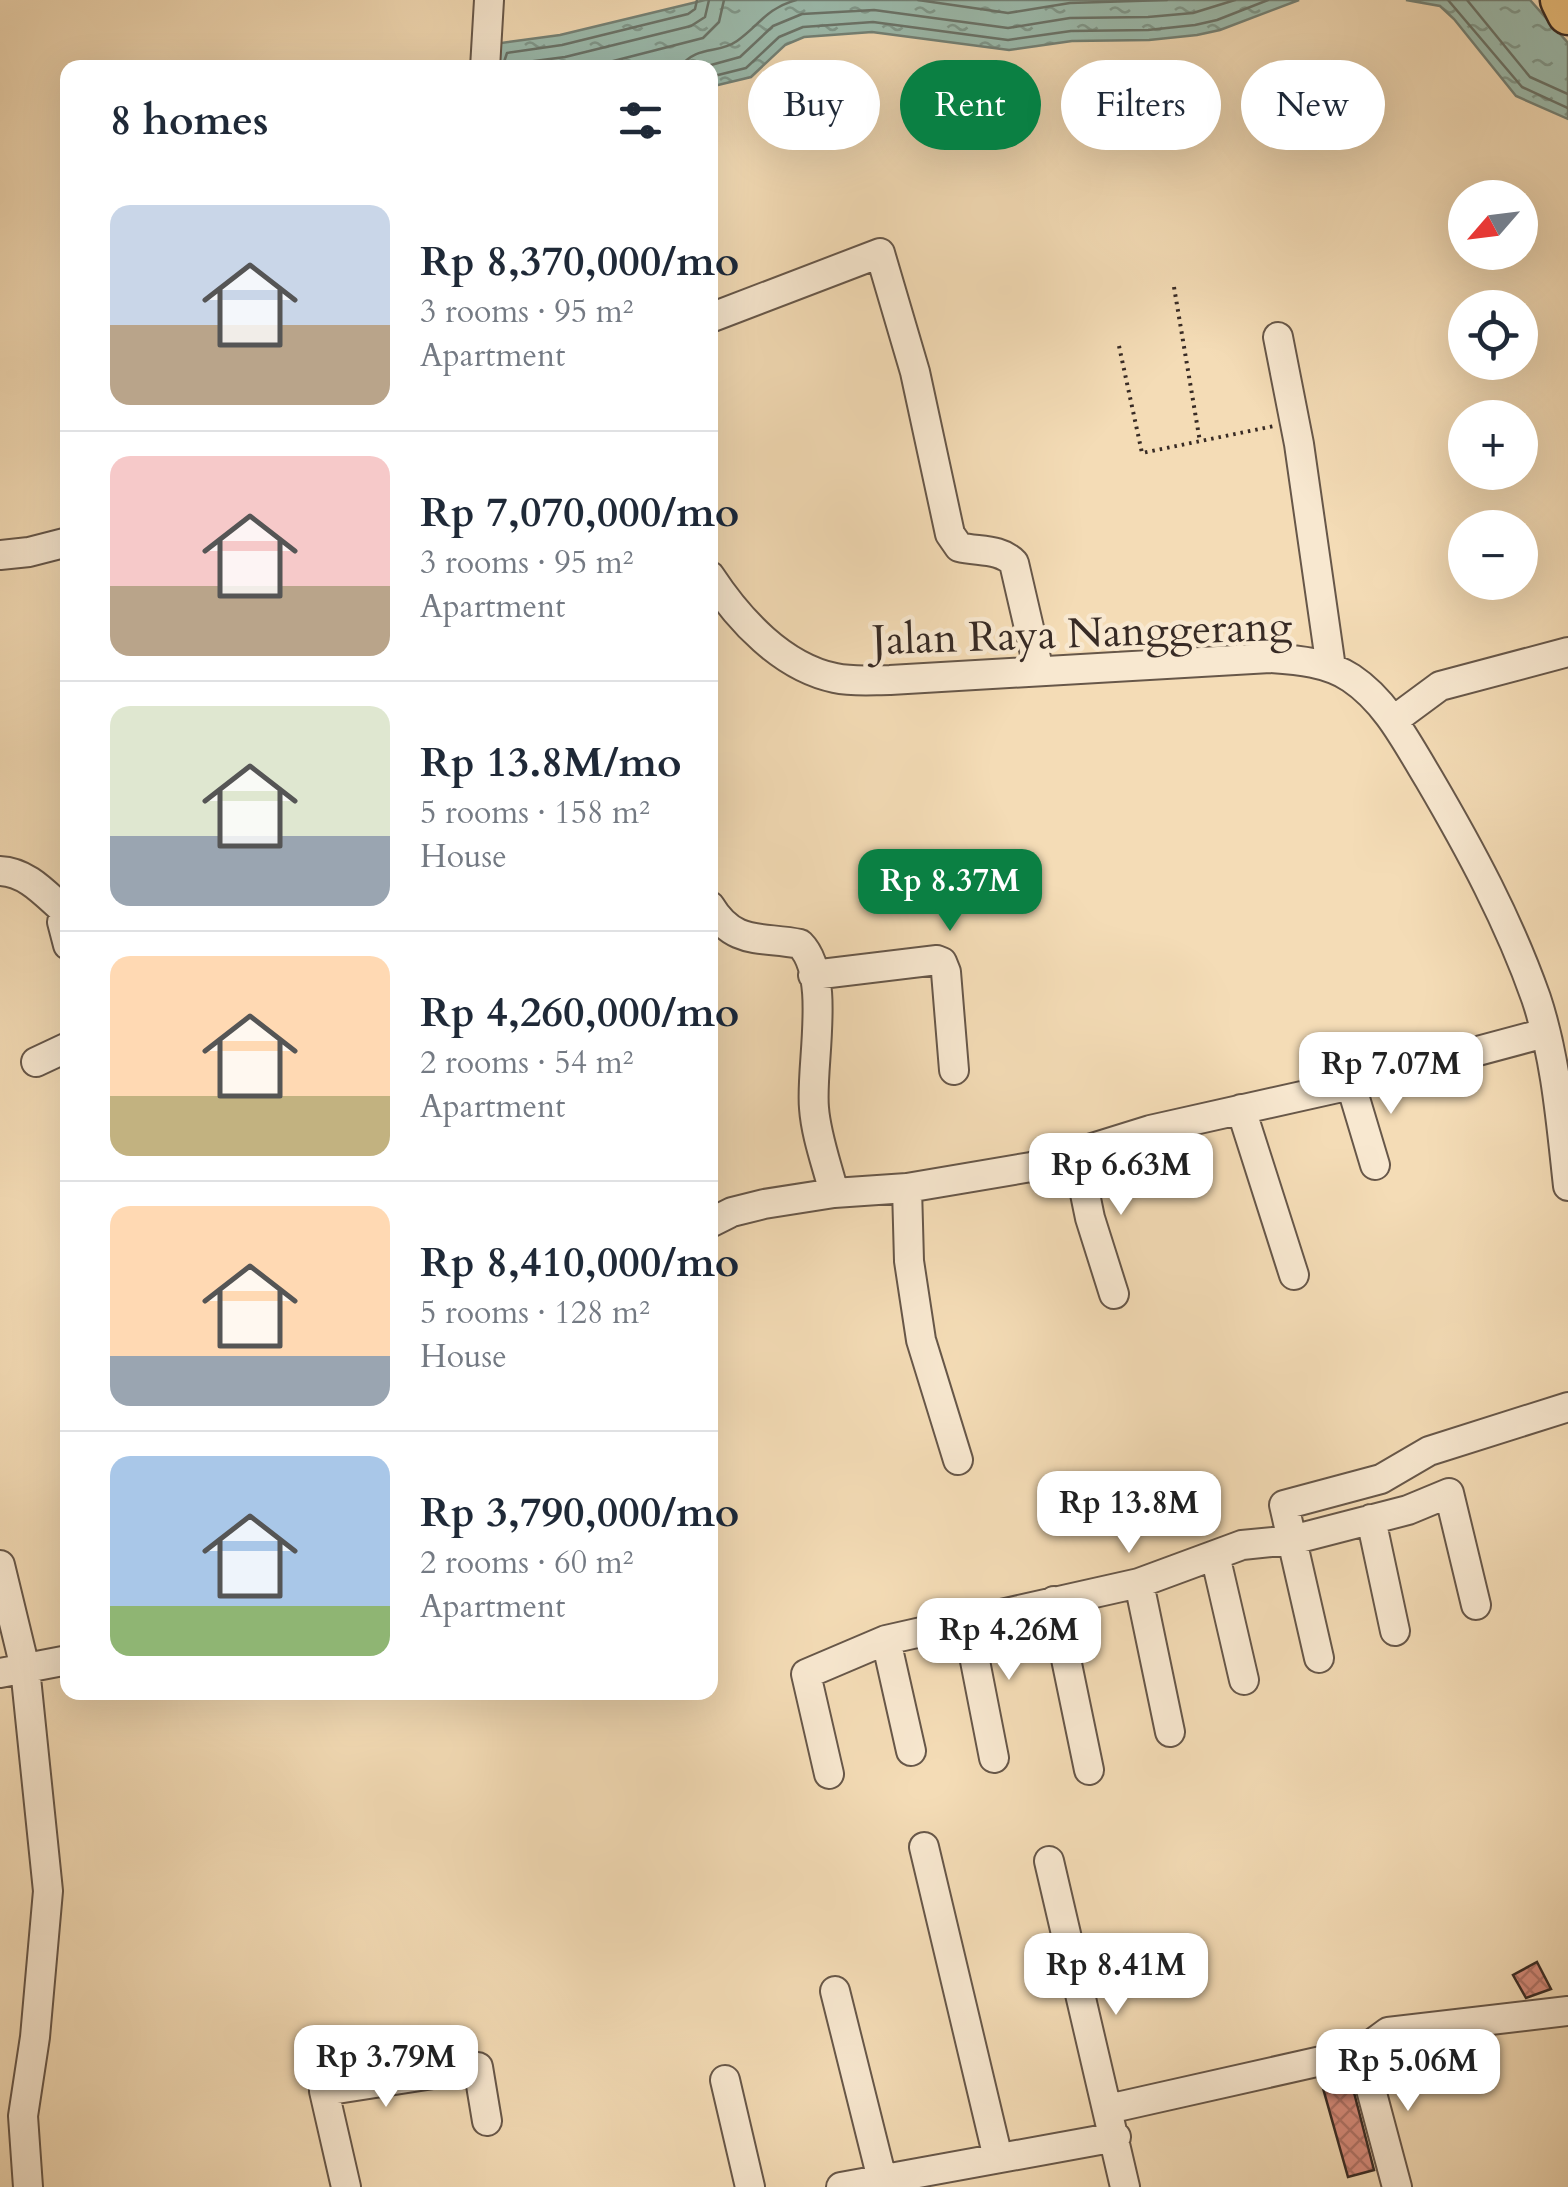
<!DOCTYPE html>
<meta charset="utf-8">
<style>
:root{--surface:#fff;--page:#f2f2f3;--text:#1f2937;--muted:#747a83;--line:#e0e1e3;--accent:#0b8043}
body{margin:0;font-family:Cardo,serif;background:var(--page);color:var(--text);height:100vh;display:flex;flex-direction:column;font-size:38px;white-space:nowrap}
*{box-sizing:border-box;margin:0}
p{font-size:32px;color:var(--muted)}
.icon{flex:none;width:55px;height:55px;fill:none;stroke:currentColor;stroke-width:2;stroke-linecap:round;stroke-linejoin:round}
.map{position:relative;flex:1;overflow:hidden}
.details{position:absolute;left:60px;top:60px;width:658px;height:1640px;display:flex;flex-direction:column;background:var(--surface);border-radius:20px;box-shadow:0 10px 40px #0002}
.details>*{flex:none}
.top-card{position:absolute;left:748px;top:60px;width:670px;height:90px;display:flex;gap:20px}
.needle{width:65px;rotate:242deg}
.buttons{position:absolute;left:1448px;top:180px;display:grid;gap:20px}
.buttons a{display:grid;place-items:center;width:90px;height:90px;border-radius:50%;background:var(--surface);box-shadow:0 10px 40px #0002;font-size:50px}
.price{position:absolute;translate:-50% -85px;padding:0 22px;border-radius:20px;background:#fff;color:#222;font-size:32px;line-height:65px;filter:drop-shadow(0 2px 5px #0008)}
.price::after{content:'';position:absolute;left:50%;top:60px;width:30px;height:22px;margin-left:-15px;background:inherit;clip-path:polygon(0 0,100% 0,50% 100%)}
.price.current{background:var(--accent);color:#fff}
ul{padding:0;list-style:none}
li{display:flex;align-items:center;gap:30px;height:250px;padding:0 50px}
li+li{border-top:2px solid var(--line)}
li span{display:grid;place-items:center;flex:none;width:280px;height:200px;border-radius:20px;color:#555}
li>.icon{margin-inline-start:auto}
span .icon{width:120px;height:120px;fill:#fffc;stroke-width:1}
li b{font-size:42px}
h2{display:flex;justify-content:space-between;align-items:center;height:120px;padding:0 50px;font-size:42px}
.pill{padding:0 35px;border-radius:45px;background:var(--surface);box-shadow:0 10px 40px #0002;font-size:35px;line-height:90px}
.pill.current{background:var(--accent);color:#fff}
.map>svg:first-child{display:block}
</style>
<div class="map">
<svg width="1568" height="2187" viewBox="0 0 1568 2187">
<defs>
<pattern id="water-ripples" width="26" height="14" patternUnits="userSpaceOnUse" patternTransform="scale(2.5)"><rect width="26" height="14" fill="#9cbcae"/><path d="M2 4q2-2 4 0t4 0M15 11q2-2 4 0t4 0" fill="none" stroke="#80998d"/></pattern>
<pattern id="building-cross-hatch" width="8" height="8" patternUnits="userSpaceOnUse" patternTransform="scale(2.5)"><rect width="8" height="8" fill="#d98d7e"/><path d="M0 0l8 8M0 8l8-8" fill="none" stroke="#b17367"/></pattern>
</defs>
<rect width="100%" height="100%" fill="#f4dcb6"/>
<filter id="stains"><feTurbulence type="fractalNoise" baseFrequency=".002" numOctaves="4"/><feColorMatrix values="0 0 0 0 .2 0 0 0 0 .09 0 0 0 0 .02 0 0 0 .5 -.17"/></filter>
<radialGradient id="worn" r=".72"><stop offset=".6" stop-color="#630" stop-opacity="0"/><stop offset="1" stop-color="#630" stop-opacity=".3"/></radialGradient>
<path fill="url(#water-ripples)" stroke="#748277" stroke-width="2.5" d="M 705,0 L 1299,0 L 1220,30 L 1197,35 L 1149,40 L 1072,41 L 1009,50 L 872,32 L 804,37 L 785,45 L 751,77 L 710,87 L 710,68 L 492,68 L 494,44 L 560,35 Z
M 1406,0 L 1530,0 L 1568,43 L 1568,119 L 1516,96 L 1454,19 L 1440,6 Z"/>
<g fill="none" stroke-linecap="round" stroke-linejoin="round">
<path stroke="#6a746a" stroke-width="2.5" d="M 918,0 L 1008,13 L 1070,3 L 1167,0
M 1448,0 L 1522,87 L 1568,108
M 1467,0 L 1530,77 L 1568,94
M 502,68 L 507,53 L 562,45 L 688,14 L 695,9 L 697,0
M 515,68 L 519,63 L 565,57 L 691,26 L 705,17 L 709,0
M 586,68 L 703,38 L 719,22 L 724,0
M 679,68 C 698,44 717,55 737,41 C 760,25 765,9 796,0
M 700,68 L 740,57 L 773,26 L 802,14 L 874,10 L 1008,28 L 1070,18 L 1148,17 L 1193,13 L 1235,0
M 710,77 L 746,68 L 779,37 L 803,27 L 873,22 L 1008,40 L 1071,31 L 1148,30 L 1195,25 L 1217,20 L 1268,0"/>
</g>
<path fill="url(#building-cross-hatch)" stroke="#382b25" stroke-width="2.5" d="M 1537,1962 L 1551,1989 L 1526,1998 L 1513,1975 Z
M 1349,2073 L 1374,2170 L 1348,2177 L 1321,2081 Z"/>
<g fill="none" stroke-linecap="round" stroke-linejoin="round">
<defs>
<path id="minor" d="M 485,68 L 489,0
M 710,318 L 880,253 L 915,372 L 950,534 L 959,547 C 978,552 1000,548 1014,563 L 1039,671
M 1278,337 L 1299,444 L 1331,668
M 0,555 L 29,552 L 68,542
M 710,576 C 739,620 782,667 835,678 C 853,682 872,680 890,680 L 1270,658 C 1297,660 1327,662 1351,678 C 1387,702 1407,743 1429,779 C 1470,849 1509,921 1536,998 C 1556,1058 1561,1123 1568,1186
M 1394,720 L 1440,686 L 1568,652
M 0,871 C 28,872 47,896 67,913
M 710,906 C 734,946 761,936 800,944 C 832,976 810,1066 814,1108 C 816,1136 827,1165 834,1193
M 68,913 L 62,922 L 68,945
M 813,975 L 937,960 L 942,962 L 946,972 L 954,1070
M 36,1062 L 68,1047
M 1351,1085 L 1375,1165
M 1241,1109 L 1294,1275
M 1077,1155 L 1090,1218 L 1114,1294
M 907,1188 L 909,1261 L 921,1340 L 958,1460
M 710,1223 L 732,1212 L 764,1204 L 834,1193 L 907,1188 L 1031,1167 L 1150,1130 L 1351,1085 L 1545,1033
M 1371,1519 L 1395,1631
M 1215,1555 L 1244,1680
M 0,1565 L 25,1668 L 48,1891 L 35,2037 L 23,2116 L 28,2187
M 1139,1583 L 1170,1732
M 1054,1601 L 1089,1770
M 967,1620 L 994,1758
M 886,1640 L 911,1751
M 1319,1658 L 1284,1505 L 1381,1479 L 1429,1451 L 1568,1407
M 0,1673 L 68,1660
M 829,1774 L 806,1674 L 886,1640 L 1139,1583 L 1242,1545 L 1292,1540 L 1408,1510 L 1449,1493 L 1476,1605
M 924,1847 L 998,2158
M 1049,1861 L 1125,2187
M 835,1991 L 882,2179
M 1361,2052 L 1397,2187
M 725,2080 L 750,2187
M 1108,2109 L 1361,2052 L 1388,2032 L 1568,2011
M 346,2187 L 324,2091 L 478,2067 L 487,2121
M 841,2187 L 1116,2137"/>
<path id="highway" d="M 1561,0 L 1568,14"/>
</defs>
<use href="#minor" stroke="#675749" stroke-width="32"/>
<use href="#highway" stroke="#382b25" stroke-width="45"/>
<path stroke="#382b25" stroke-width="4" stroke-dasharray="2.5 5" stroke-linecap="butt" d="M 1174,287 L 1200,442
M 1119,346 L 1142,453 L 1274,426"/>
<use href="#minor" stroke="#f8e8d0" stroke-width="28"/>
<use href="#highway" stroke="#eabe7b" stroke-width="40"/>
</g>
<g text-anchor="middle" stroke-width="9" stroke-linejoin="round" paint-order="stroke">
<g font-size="42" fill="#382b25" stroke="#f8e8d0">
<text transform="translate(1082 632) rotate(-2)" y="15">Jalan Raya Nanggerang</text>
</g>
</g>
<rect width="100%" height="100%" filter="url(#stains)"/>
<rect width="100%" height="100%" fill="url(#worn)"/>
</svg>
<div class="buttons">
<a><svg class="needle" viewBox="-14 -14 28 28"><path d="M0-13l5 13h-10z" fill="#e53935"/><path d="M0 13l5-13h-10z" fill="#747a83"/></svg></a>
<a><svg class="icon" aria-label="locate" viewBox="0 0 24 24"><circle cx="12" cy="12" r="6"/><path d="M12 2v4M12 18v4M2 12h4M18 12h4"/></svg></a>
<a>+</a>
<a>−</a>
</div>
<b class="price current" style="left:950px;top:934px">Rp 8.37M</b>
<b class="price" style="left:1391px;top:1117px">Rp 7.07M</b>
<b class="price" style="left:1121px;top:1218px">Rp 6.63M</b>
<b class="price" style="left:1129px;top:1556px">Rp 13.8M</b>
<b class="price" style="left:1009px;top:1683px">Rp 4.26M</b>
<b class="price" style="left:1116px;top:2018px">Rp 8.41M</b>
<b class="price" style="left:386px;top:2110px">Rp 3.79M</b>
<b class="price" style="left:1408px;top:2114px">Rp 5.06M</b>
<div class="top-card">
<a class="pill">Buy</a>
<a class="pill current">Rent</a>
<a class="pill">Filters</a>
<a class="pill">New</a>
</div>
<section class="details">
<h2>8 homes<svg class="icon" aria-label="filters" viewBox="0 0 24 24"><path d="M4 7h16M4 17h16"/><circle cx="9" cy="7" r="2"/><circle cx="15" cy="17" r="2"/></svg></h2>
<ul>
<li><span style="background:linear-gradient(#c9d6e8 60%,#b9a48a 0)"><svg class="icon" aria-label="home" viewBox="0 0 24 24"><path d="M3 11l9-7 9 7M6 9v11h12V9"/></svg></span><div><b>Rp 8,370,000/mo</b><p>3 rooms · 95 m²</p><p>Apartment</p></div></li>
<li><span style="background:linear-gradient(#f6c9c9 65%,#b9a48a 0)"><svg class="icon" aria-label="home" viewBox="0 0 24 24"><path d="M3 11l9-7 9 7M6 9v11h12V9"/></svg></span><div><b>Rp 7,070,000/mo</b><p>3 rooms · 95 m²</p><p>Apartment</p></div></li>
<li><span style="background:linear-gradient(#dfe7d0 65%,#9aa5b1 0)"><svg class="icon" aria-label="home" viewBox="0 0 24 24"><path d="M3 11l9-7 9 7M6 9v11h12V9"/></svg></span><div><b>Rp 13.8M/mo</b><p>5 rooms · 158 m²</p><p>House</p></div></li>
<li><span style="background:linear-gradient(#ffd9b3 70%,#c2b280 0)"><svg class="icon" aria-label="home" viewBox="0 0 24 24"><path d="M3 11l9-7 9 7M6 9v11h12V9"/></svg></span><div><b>Rp 4,260,000/mo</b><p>2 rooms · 54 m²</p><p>Apartment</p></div></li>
<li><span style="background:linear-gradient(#ffd9b3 75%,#9aa5b1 0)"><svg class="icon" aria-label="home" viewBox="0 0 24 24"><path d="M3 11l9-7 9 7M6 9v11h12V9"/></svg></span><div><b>Rp 8,410,000/mo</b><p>5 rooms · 128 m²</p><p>House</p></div></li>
<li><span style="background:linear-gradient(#a9c7e8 75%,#8fb573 0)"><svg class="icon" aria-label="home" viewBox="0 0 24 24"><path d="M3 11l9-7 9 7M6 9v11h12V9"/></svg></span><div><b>Rp 3,790,000/mo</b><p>2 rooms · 60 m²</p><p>Apartment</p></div></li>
</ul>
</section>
</div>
